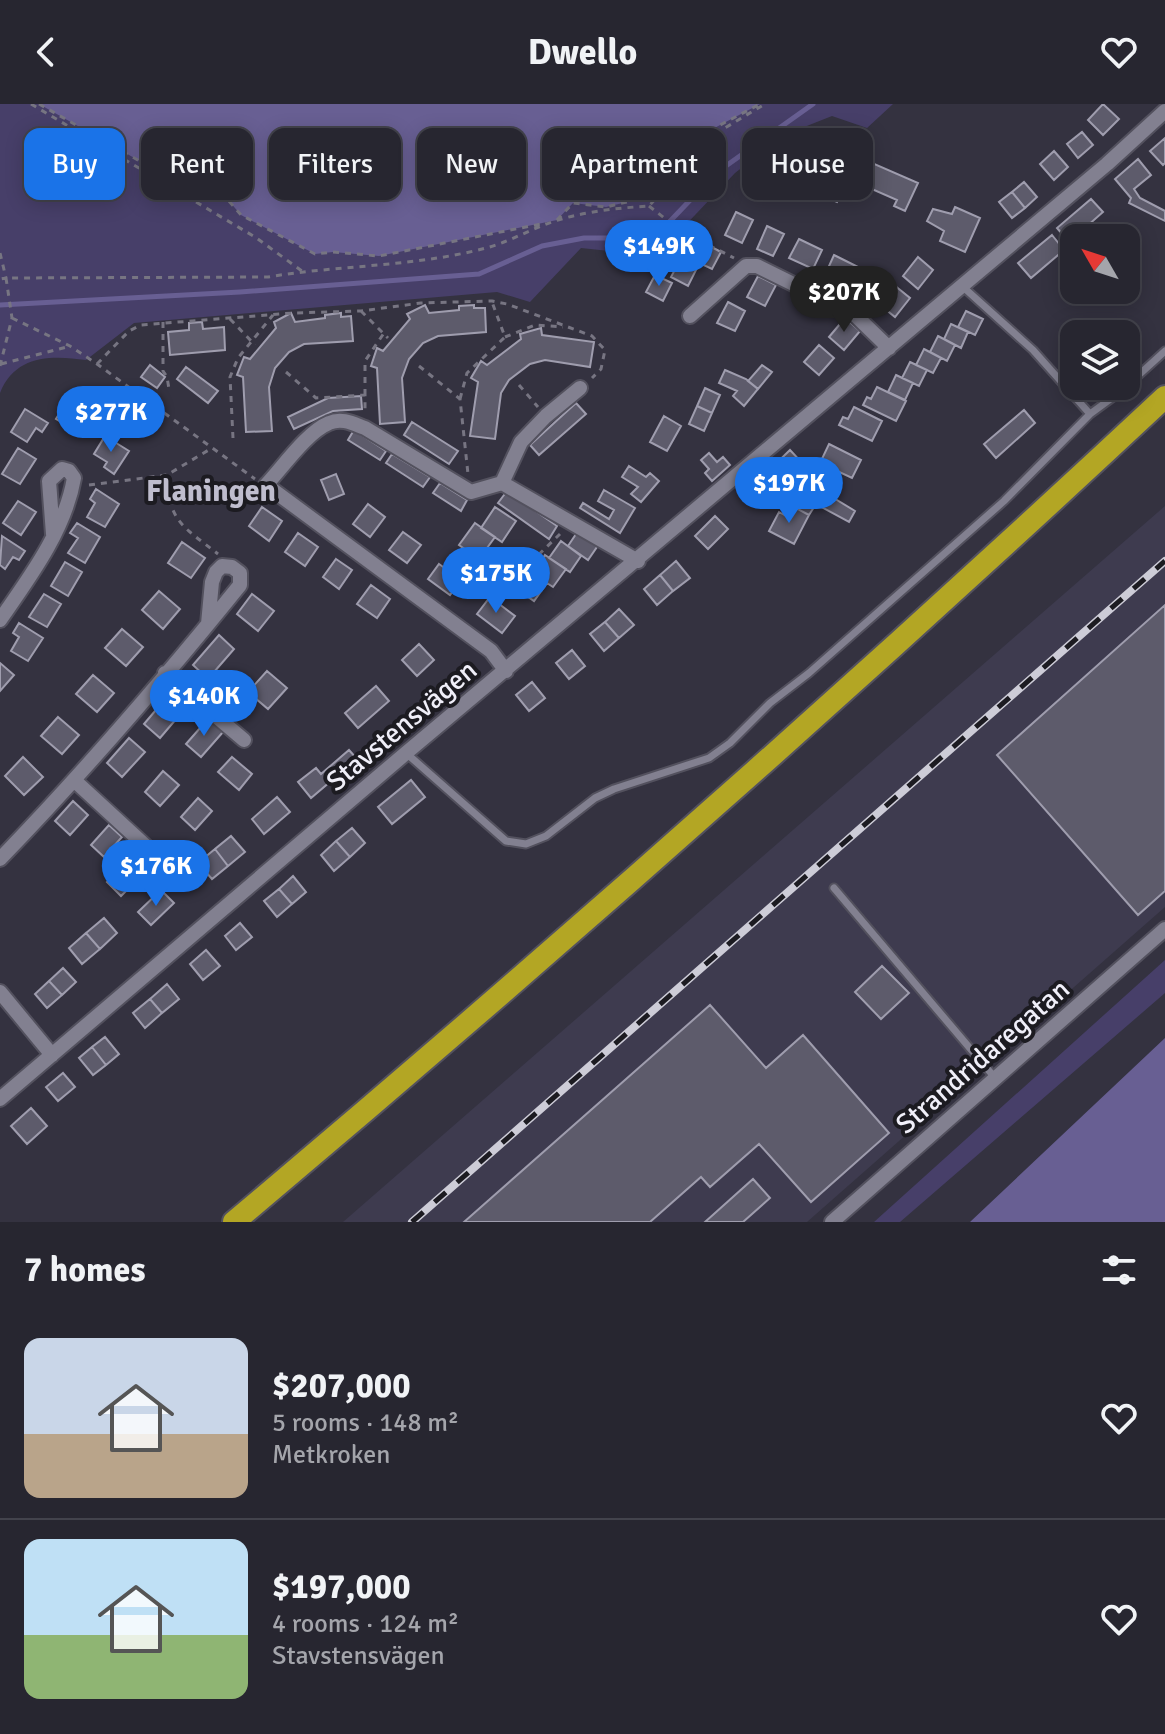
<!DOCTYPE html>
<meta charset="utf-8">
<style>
:root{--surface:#272630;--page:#2f2e38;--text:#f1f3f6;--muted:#a4a5ab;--line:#43434c;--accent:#1a73e8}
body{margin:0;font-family:Signika,sans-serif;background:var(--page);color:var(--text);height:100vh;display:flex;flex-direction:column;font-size:30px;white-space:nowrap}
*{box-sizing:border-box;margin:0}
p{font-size:26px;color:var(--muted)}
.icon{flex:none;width:44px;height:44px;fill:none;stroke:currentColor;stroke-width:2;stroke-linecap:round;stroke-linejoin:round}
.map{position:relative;height:1118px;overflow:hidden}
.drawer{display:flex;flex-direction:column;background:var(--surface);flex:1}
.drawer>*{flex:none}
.guide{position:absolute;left:24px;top:24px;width:1118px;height:72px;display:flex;gap:16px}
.needle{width:52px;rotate:309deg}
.tools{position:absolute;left:1060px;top:120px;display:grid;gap:16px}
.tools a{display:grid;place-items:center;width:80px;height:80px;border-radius:16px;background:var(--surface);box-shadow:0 4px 20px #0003,0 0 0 2px var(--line);font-size:40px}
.price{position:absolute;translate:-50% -68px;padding:0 18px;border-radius:28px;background:var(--accent);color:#fff;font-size:26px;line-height:52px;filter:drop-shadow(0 2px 4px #0008)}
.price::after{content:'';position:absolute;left:50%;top:48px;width:24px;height:18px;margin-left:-12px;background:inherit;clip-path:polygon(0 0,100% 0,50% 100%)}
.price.on{background:#222;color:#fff}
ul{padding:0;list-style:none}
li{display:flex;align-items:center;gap:24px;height:200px;padding:0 24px}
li+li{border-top:2px solid var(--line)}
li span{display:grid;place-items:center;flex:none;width:224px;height:160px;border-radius:16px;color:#555}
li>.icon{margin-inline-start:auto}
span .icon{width:96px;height:96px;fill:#fffc;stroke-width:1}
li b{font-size:34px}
h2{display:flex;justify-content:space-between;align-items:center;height:96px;padding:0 24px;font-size:34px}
.pill{padding:0 28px;border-radius:16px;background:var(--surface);box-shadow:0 4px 20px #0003,0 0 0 2px var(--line);font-size:28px;line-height:72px}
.pill.on{background:var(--accent);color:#fff}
header{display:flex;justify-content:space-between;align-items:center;height:104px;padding:0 24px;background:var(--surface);font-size:36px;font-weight:700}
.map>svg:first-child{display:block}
</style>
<header><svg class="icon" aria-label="back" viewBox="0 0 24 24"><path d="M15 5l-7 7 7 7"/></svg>Dwello<svg class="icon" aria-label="heart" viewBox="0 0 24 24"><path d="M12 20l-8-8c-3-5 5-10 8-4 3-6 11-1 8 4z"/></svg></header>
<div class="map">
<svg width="1165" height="1118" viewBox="0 0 1165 1118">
<rect width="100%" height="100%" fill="#343240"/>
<path fill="#3e3b4f" d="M 1165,402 L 1165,803 L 807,1118 L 343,1118 Z"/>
<path fill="#473f69" d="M 0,0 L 893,0 L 867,24 L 832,12 L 784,31 L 735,69 L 656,152 L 581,144 L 530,198 L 497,188 L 134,219 L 86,256 C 51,251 15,251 0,289 Z
M 1165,856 L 1165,889 L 900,1118 L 874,1118 Z"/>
<path fill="#685f93" d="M 39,0 L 760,0 L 703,30 L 667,70 L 652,92 L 606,103 L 573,99 L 557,116 L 379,152 L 333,148 L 315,150 L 241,111 L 222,89 L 182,81 Z
M 1165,934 L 1165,1118 L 970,1118 Z"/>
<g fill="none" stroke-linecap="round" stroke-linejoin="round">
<path stroke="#685f93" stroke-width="5" d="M 0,201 L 240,188 L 479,170 L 542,142 L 584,134 L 654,134 L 716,69 L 813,0"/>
</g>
<path fill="#5d5b6b" stroke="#9f9dae" stroke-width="2" d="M 1103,0 L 1119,15 L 1103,31 L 1088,16 Z
M 1082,28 L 1093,41 L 1078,54 L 1067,40 Z
M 1165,34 L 1165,59 L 1163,61 L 1150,47 Z
M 829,47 L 861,61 L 863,55 L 918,79 L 905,107 L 894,102 L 897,96 L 847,74 L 837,98 L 811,87 L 818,71 L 803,65 L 810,48 L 826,55 Z
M 1054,47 L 1068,63 L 1054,76 L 1040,60 Z
M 1138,55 L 1151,71 L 1134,85 L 1140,94 L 1165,107 L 1165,117 L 1129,99 L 1131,94 L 1115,75 Z
M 1024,78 L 1037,93 L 1025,104 L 1012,88 Z
M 1012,88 L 1025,104 L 1012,114 L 999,98 Z
M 1091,95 L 1103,108 L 1069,138 L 1057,124 Z
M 955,103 L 980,114 L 965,148 L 940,137 L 944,127 L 927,117 L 933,105 L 952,110 Z
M 736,108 L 753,116 L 742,139 L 725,131 Z
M 767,122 L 784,130 L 773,152 L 757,145 Z
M 1052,131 L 1064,146 L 1031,174 L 1018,159 Z
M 799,135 L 822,146 L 813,165 L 789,154 Z
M 704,139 L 721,148 L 712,165 L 695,157 Z
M 834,151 L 858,163 L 848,182 L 825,171 Z
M 918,153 L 933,166 L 918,185 L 903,172 Z
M 680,156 L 697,164 L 688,182 L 671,173 Z
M 655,171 L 672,179 L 663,197 L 646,188 Z
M 758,172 L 776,181 L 765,202 L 747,193 Z
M 894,181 L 910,194 L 895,213 L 879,200 Z
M 728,198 L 745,207 L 735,227 L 717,219 Z
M 425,201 L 429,209 L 459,206 L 459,202 L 474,201 L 474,204 L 485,204 L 486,228 L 438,232 L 423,239 L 409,255 L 402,274 L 405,318 L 380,320 L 377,264 L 371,262 L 377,244 L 383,247 L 410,215 L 407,210 Z
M 966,207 L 983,215 L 975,231 L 958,223 Z
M 291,209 L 295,218 L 325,214 L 325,211 L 341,209 L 341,213 L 351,212 L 353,237 L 304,240 L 289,248 L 275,264 L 269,283 L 272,327 L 246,328 L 243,273 L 237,271 L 244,253 L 250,255 L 276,224 L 274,218 Z
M 845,214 L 860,227 L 844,246 L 829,233 Z
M 202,218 L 203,225 L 224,223 L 225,246 L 170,251 L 168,228 L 189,226 L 189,219 Z
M 951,220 L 968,228 L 961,244 L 944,235 Z
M 541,224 L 542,231 L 594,238 L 590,263 L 545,256 L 530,260 L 509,276 L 501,289 L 495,335 L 470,332 L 478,278 L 471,274 L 481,257 L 487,261 L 521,235 L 520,230 Z
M 938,232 L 955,241 L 947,257 L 930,248 Z
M 819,241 L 834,254 L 819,271 L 804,258 Z
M 924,245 L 941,254 L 933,269 L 916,261 Z
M 910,258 L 927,266 L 919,282 L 902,274 Z
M 150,261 L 165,273 L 157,284 L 141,273 Z
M 762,261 L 772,268 L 758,285 L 748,277 Z
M 186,263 L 218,287 L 208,299 L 177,275 Z
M 725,266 L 746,275 L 758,285 L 744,302 L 733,292 L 737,287 L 719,279 Z
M 896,271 L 913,279 L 905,296 L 888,288 Z
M 877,283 L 906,297 L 896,317 L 863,301 L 867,293 L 871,295 Z
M 705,284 L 720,291 L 712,309 L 697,302 Z
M 71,291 L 94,307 L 83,324 L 70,315 L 66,321 L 56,315 Z
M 361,292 L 362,305 L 333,307 L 294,325 L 288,313 L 328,294 Z
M 576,299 L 586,310 L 539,351 L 530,341 Z
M 697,302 L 712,309 L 704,327 L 689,320 Z
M 854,303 L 882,317 L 872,337 L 839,321 L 843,313 L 848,315 Z
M 25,305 L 48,319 L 42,328 L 36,324 L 27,338 L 11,328 Z
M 1024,306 L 1035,319 L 996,354 L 984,340 Z
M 664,312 L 681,322 L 667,347 L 650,338 Z
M 412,318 L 458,347 L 449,360 L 404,331 Z
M 354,326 L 386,347 L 380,356 L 348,336 Z
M 105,332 L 129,347 L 114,370 L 104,363 L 107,358 L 94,350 Z
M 829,340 L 861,356 L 852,374 L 820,359 Z
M 18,344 L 36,355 L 20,380 L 2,370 Z
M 790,346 L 803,360 L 774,387 L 761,374 Z
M 709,349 L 717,358 L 723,353 L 730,361 L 712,377 L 705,369 L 709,365 L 701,356 Z
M 392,350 L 430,373 L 423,383 L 386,359 Z
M 629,362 L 646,373 L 650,369 L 659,377 L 641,398 L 631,390 L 638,383 L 622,373 Z
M 336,370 L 344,390 L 329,396 L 321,376 Z
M 440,379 L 467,396 L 461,407 L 433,389 Z
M 809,379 L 855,407 L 849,418 L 816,400 L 809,411 L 794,403 Z
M 96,385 L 119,400 L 105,423 L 87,413 L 95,399 L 90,395 Z
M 604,386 L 635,404 L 620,429 L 580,404 L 583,399 L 609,415 L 614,406 L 598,397 Z
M 507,387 L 557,422 L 549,435 L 498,399 Z
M 18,397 L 36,408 L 21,431 L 3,419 Z
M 368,400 L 385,413 L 370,433 L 353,420 Z
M 262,403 L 282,417 L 269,437 L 249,422 Z
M 495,403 L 516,417 L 502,438 L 481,424 Z
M 794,403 L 809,411 L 794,440 L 769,427 L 779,408 L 788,413 Z
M 715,412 L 728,425 L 708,445 L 695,432 Z
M 77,419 L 100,433 L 85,459 L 68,449 L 78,434 L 70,429 Z
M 475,419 L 495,433 L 479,455 L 459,441 Z
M 578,427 L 599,440 L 588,456 L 568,442 Z
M 403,428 L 421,441 L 407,459 L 389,446 Z
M 298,429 L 318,443 L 305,462 L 285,448 Z
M 2,432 L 25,447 L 19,456 L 13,453 L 5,465 L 0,461 Z
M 561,437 L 581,452 L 570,468 L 549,454 Z
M 182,438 L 205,454 L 191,474 L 168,459 Z
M 545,451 L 566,465 L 553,483 L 533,470 Z
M 336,455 L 352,466 L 339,485 L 323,473 Z
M 676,457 L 690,474 L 673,487 L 660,471 Z
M 65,458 L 82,468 L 68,492 L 51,482 Z
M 439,460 L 461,476 L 450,491 L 428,475 Z
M 526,465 L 547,479 L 534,497 L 514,483 Z
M 660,471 L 673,487 L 657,501 L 644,485 Z
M 371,481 L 390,495 L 377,514 L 357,500 Z
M 159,487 L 180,505 L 163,525 L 142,506 Z
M 44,490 L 61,500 L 47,523 L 29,513 Z
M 252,490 L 274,507 L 258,527 L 237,510 Z
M 490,493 L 515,512 L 502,529 L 477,510 Z
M 1165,501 L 1165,787 L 1138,811 L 997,651 Z
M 619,505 L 634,521 L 619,534 L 605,518 Z
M 605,518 L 619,534 L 604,547 L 590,530 Z
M 19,519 L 43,534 L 28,557 L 11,547 L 19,533 L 13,529 Z
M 122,525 L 143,543 L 126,562 L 105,544 Z
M 219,531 L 234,545 L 208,575 L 193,561 Z
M 419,540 L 434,556 L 417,572 L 402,556 Z
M 572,546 L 585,562 L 569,575 L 556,559 Z
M 0,559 L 14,571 L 0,587 Z
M 267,567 L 287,584 L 268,605 L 248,588 Z
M 93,571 L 114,589 L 97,608 L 76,590 Z
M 532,578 L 545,594 L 529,607 L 516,591 Z
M 376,582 L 389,597 L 358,624 L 345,609 Z
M 161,600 L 177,614 L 160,634 L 144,620 Z
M 58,613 L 79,631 L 62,650 L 41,632 Z
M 208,615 L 223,628 L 201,653 L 186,640 Z
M 129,634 L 145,648 L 122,673 L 107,659 Z
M 349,646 L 357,655 L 311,694 L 298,678 L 316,664 L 321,670 Z
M 23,653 L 43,673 L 24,691 L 5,672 Z
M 232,653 L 252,670 L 239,686 L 218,668 Z
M 163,667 L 179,681 L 160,702 L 145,688 Z
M 411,676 L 425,693 L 392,720 L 378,703 Z
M 277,693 L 290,708 L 264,730 L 252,715 Z
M 198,694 L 212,707 L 195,726 L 181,713 Z
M 73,697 L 88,711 L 70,731 L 55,717 Z
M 109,721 L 122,733 L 104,753 L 91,741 Z
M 352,724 L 365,739 L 350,753 L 336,737 Z
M 231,732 L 245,748 L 228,762 L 215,745 Z
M 336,737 L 350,753 L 334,767 L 321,751 Z
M 215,745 L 228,762 L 212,775 L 198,759 Z
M 128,758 L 142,771 L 121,792 L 107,778 Z
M 293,772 L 306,788 L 292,800 L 279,785 Z
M 279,785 L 292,800 L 277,813 L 264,797 Z
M 161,786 L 174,799 L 151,821 L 138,808 Z
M 104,814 L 117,829 L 100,845 L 86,829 Z
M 240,819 L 252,833 L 236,846 L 225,832 Z
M 86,829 L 100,845 L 82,860 L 69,844 Z
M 206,846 L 220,862 L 203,876 L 190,860 Z
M 882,862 L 909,889 L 881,915 L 855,888 Z
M 63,864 L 76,878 L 62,891 L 49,877 Z
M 49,877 L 62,891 L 47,904 L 35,890 Z
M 167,880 L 179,895 L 162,909 L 150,895 Z
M 150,895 L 162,909 L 145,924 L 133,909 Z
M 710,901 L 766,964 L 803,931 L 889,1029 L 811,1098 L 759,1040 L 710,1083 L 701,1073 L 650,1118 L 464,1118 Z
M 105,933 L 119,950 L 106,961 L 92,943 Z
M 92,943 L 106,961 L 93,971 L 79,954 Z
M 63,969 L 75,983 L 58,997 L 46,983 Z
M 31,1004 L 47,1022 L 27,1040 L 11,1022 Z
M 753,1075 L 770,1094 L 743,1118 L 705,1118 Z"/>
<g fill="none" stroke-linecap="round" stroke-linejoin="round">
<defs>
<path id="service" d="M 1090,310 L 1120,288 L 1165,247
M 406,649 L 506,737 L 526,740 L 546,732 L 595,694 L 614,685 L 709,654 L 730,639 L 770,599 L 809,569 L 1004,397 L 1090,310 L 1033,246 L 962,182
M 834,784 L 996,975"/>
<path id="minor" d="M 690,212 L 746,162 L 757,162 L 854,210 L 889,244
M 502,379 L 638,457
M 0,516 C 30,473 65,426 74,374 L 69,367 L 62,365 L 49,377 L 53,430
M 506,567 L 491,547 L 266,381 C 283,363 307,328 329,319 C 342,313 354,320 365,324 L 471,388 L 502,379 L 521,338 L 546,312 L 580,284
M 165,569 L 244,636
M 75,677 L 163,758
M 0,755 C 84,668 164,575 240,481 L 240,469 L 232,463 L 222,462 L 216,468 L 212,478 L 208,520
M 0,888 L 52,951
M 0,995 L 406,649 L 1107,60 L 1165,7
M 832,1118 L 1165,825"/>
<path id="trunk" d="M 234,1118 C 551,851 862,576 1165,293"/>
</defs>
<use href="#service" stroke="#53515e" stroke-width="11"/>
<use href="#minor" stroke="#53515e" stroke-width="18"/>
<use href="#trunk" stroke="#53515e" stroke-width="26"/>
<path stroke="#777582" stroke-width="3" stroke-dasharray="6 6" stroke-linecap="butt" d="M 31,0 L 255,133 L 302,167
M 39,0 L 182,81 L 222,89 L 241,111 L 315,150 L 333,148 L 379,152 L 546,119
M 649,102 L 681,127 L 734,154
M 557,116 L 573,99 L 606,103 L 652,92 L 667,70 L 703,30 L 760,0
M 0,149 L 6,174 L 0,175
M 361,207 L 388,234
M 12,214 L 70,242 L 97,260 L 255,375
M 230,215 L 255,241
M 163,218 L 163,267 L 167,273 L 169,285
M 505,233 L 535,221 L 563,223
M 1,260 L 67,243
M 97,260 L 129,227 L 141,221 L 293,209 L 361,207 L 421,199 L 492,197 L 507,200 L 592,232 L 605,246 L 601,265 L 592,274
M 0,262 L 12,214 L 6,174 L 268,173 C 339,161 412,163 482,145 C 508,139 532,124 558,116 C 588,107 618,104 649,102 L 713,31 L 765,0
M 419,262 L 460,295 L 468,370
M 286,268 L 316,294 L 365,291 L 365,310
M 519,281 L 538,303
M 365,291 L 365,257 L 384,229
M 460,295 L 467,269 L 505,233 L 492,198
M 233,334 L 230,273 L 238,254 L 273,211
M 167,371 C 168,418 184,423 218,450
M 89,381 L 167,371 L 212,344
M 530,459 L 560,430"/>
<use href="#service" stroke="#828090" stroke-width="7"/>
<use href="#minor" stroke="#828090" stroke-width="14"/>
<use href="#trunk" stroke="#b3a624" stroke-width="22"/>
<defs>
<path id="rail" d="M 412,1118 L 1165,457"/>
</defs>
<use href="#rail" stroke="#cdccd7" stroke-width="8"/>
<use href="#rail" stroke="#1c1b21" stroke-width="5" stroke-dasharray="15" stroke-linecap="butt"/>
</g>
<g text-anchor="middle" stroke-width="8" stroke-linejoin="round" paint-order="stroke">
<g font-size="28" fill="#f0eff9" stroke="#1c1b21">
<text transform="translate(401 621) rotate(-40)" y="10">Stavstensvägen</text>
<text transform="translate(982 952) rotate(-41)" y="10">Strandridaregatan</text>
</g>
<g font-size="30" font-weight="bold" fill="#bfbdce" stroke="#1c1b21">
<text x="211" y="397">Flaningen</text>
</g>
</g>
</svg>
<div class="tools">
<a><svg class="needle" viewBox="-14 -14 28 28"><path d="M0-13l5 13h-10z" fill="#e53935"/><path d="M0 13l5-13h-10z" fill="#a4a5ab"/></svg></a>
<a><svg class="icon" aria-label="layers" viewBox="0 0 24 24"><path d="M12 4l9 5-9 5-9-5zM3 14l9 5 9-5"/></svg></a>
</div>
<b class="price" style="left:659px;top:184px">$149K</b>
<b class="price on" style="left:844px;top:230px">$207K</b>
<b class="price" style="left:111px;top:350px">$277K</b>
<b class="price" style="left:789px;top:421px">$197K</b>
<b class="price" style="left:496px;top:511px">$175K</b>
<b class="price" style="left:204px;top:634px">$140K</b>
<b class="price" style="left:156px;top:804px">$176K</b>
<div class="guide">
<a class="pill on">Buy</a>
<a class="pill">Rent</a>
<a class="pill">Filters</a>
<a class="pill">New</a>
<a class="pill">Apartment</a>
<a class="pill">House</a>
</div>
</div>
<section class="drawer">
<h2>7 homes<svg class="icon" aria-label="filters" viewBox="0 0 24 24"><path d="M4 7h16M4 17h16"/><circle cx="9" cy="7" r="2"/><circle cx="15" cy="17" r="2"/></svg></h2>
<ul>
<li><span style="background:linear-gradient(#c9d6e8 60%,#b9a48a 0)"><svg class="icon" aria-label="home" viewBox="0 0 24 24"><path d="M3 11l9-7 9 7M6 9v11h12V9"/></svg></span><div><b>$207,000</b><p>5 rooms · 148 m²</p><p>Metkroken</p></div><svg class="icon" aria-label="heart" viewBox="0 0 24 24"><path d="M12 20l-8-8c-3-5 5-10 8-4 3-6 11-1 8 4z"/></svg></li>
<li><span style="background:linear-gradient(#bfe0f5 60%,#8fb573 0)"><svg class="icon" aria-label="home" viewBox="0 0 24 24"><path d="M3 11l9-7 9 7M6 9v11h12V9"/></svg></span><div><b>$197,000</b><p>4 rooms · 124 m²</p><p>Stavstensvägen</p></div><svg class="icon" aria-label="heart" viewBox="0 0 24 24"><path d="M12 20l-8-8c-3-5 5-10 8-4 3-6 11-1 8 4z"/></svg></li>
</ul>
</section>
